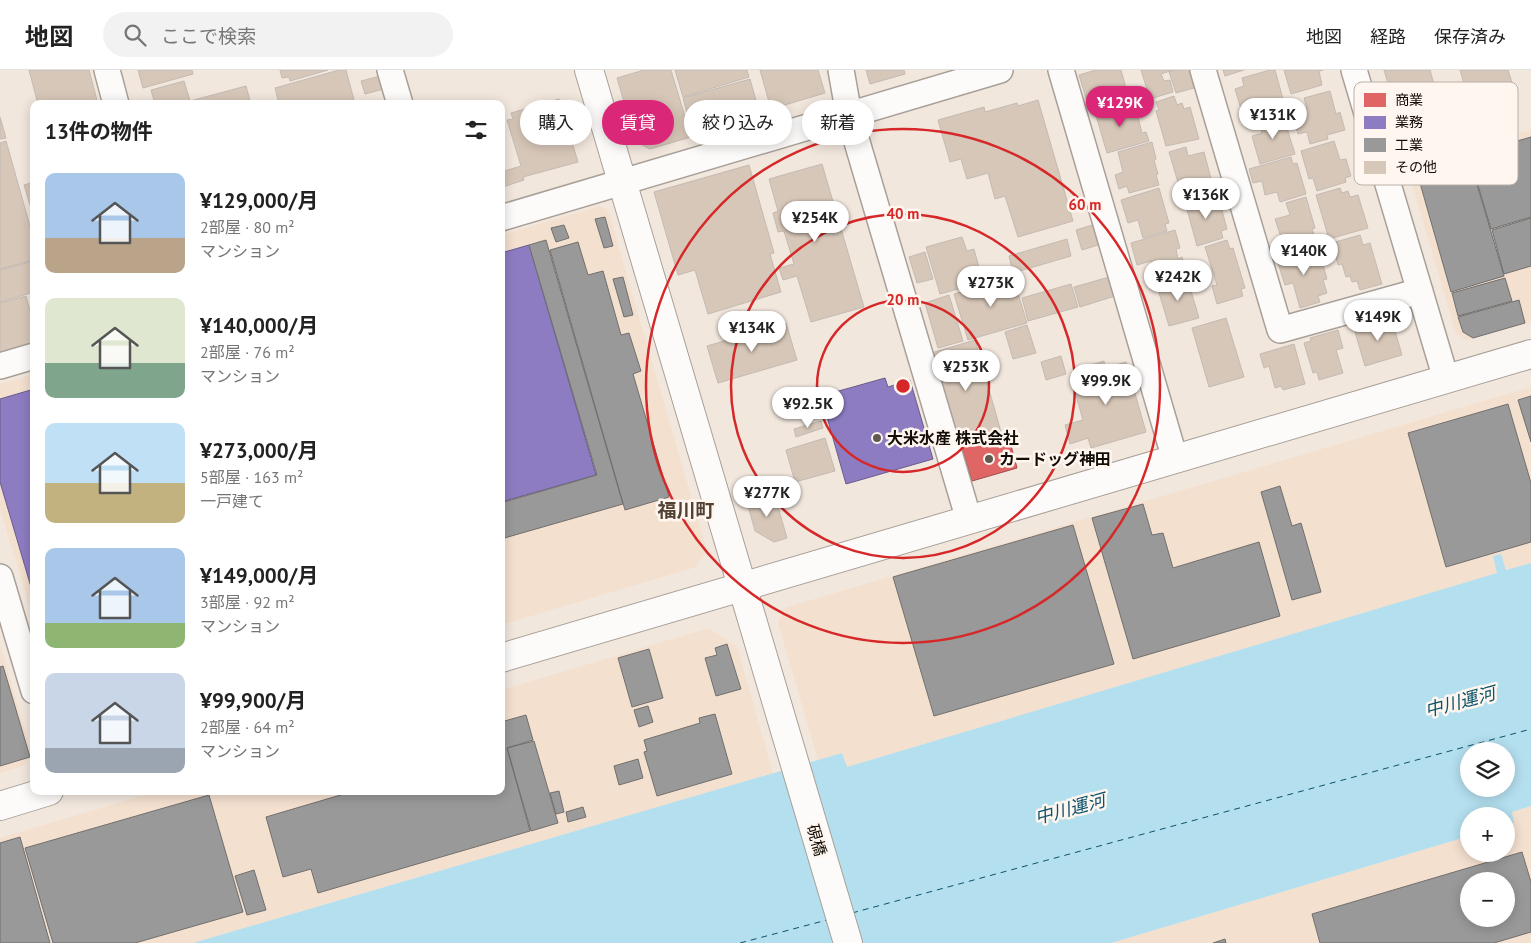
<!DOCTYPE html>
<html lang="ja">
<meta charset="utf-8">
<style>
:root{--surface:#fff;--page:#f2f2f2;--text:#222;--muted:#767676;--line:#e0e0e0;--accent:#db2777}
body{margin:0;font-family:"PT Sans","Noto Sans JP",sans-serif;background:var(--page);color:var(--text);height:100vh;display:flex;flex-direction:column;font-size:19px;white-space:nowrap}
*{box-sizing:border-box;margin:0}
p{font-size:16px;color:var(--muted)}
.icon{flex:none;width:28px;height:28px;fill:none;stroke:currentColor;stroke-width:2;stroke-linecap:round;stroke-linejoin:round}
.map{position:relative;flex:1;overflow:hidden}
.side{position:absolute;left:30px;top:30px;width:475px;height:695px;display:flex;flex-direction:column;background:var(--surface);border-radius:10px;box-shadow:0 2px 12px #0003}
.side>*{flex:none}
.hud{position:absolute;left:520px;top:30px;width:475px;height:45px;display:flex;gap:10px}
.controls{position:absolute;left:1460px;top:672px;display:grid;gap:10px}
.controls a{display:grid;place-items:center;width:55px;height:55px;border-radius:50%;background:var(--surface);box-shadow:0 2px 12px #0003;font-size:25px}
.price{position:absolute;translate:-50% -42px;padding:0 11px;border-radius:18px;background:#fff;color:#222;font-size:16px;line-height:32px;filter:drop-shadow(0 1px 2px #0008)}
.price::after{content:'';position:absolute;left:50%;top:30px;width:15px;height:11px;margin-left:-8px;background:inherit;clip-path:polygon(0 0,100% 0,50% 100%)}
.price.on{background:var(--accent);color:#fff}
ul{padding:0;list-style:none}
li{display:flex;align-items:center;gap:15px;height:125px;padding:0 15px}
li span{display:grid;place-items:center;flex:none;width:140px;height:100px;border-radius:10px;color:#555}
li>.icon{margin-inline-start:auto}
span .icon{width:60px;height:60px;fill:#fffc;stroke-width:1}
li b{font-size:21px}
h2{display:flex;justify-content:space-between;align-items:center;height:60px;padding:0 15px;font-size:21px}
.tag{padding:0 18px;border-radius:22px;background:var(--surface);box-shadow:0 2px 12px #0003;font-size:18px;line-height:45px}
.tag.on{background:var(--accent);color:#fff}
header{display:flex;align-items:center;gap:30px;box-sizing:border-box;height:70px;padding:0 25px;background:var(--surface);border-bottom:1px solid var(--line)}
header strong{font-size:24px}
nav{display:flex;gap:28px;margin-inline-start:auto;font-size:18px}
.search{width:350px;height:45px;background:var(--page);display:flex;align-items:center;gap:12px;box-sizing:border-box;padding:0 18px;border-radius:28px;color:var(--muted);font-size:19px}
.map>svg:first-child{display:block}
</style>
<header>
<strong>地図</strong>
<div class="search"><svg class="icon" aria-label="search" viewBox="0 0 24 24"><circle cx="10" cy="10" r="6"/><path d="M15 15l6 6"/></svg>ここで検索</div>
<nav><a>地図</a><a>経路</a><a>保存済み</a></nav>
</header>
<div class="map">
<svg width="1531" height="873" viewBox="0 0 1531 873">
<rect width="100%" height="100%" fill="#f2e7dd"/>
<path fill="#f4e0cf" fill-rule="evenodd" d="M 1531,60 L 1531,252 L 1467,270 L 1456,264 L 1406,94 Z
M 600,136 L 608,140 L 707,481 L 696,497 L 501,555 L 501,165 Z
M 34,304 L 34,552 L 0,439 L 0,314 Z
M 1531,317 L 1531,493 L 1505,500 L 1493,486 L 1497,503 L 847,697 L 842,683 L 818,690 L 778,553 L 784,538 Z
M 709,558 L 737,577 L 773,703 L 193,873 L 0,873 L 0,768 L 158,721 L 501,721 L 501,620 Z
M 0,574 L 32,683 L 23,696 L 0,703 Z
M 1531,736 L 1531,873 L 1111,873 L 1469,766 L 1469,784 L 1506,784 L 1506,755 L 1514,753 L 1512,742 ZM 1469,811 L 1506,811 L 1506,849 L 1469,849 Z"/>
<path fill="#b4dfef" fill-rule="evenodd" d="M 1501,484 L 1506,500 L 1531,493 L 1531,736 L 1512,742 L 1514,753 L 1506,755 L 1506,746 L 1469,746 L 1469,766 L 1111,873 L 193,873 L 842,683 L 847,697 L 1497,503 L 1493,486 ZM 1469,681 L 1506,681 L 1506,719 L 1469,719 Z"/>
<path fill="#e06666" stroke="#a24b4a" d="M 1008,364 L 1017,398 L 972,411 L 962,378 Z"/>
<path fill="#8e7cc3" stroke="#695b8b" d="M 529,175 L 596,405 L 501,432 L 501,183 Z
M 885,308 L 888,317 L 910,310 L 933,389 L 846,414 L 821,326 Z
M 34,319 L 34,527 L 0,412 L 0,329 Z"/>
<path fill="#999" stroke="#716f6d" fill-rule="evenodd" d="M 1531,67 L 1531,147 L 1491,159 L 1469,85 Z
M 1468,84 L 1504,206 L 1451,222 L 1416,99 Z
M 605,147 L 613,176 L 604,178 L 595,149 Z
M 1531,148 L 1531,196 L 1504,204 L 1492,160 Z
M 564,155 L 569,168 L 556,172 L 551,158 Z
M 546,170 L 623,434 L 501,469 L 501,433 L 597,405 L 529,175 Z
M 578,172 L 588,205 L 603,201 L 621,265 L 629,263 L 641,301 L 633,304 L 669,427 L 625,440 L 550,180 Z
M 623,207 L 633,245 L 624,247 L 613,209 Z
M 1505,208 L 1512,231 L 1458,246 L 1452,223 Z
M 1519,230 L 1525,253 L 1473,268 L 1463,262 L 1458,247 Z
M 1531,326 L 1531,372 L 1518,330 Z
M 1508,334 L 1531,413 L 1531,472 L 1446,497 L 1408,363 Z
M 1280,416 L 1292,456 L 1301,453 L 1321,522 L 1292,530 L 1261,422 Z
M 1143,434 L 1152,465 L 1163,463 L 1173,498 L 1259,472 L 1280,546 L 1133,589 L 1092,448 Z
M 1073,455 L 1114,594 L 934,646 L 893,507 Z
M 727,574 L 741,619 L 716,626 L 705,588 L 717,585 L 715,578 Z
M 649,579 L 663,628 L 632,637 L 618,588 Z
M 3,596 L 30,687 L 0,696 L 0,597 Z
M 648,636 L 653,652 L 639,657 L 634,640 Z
M 715,644 L 732,704 L 657,726 L 644,682 L 647,681 L 644,670 L 700,653 L 699,648 Z
M 526,645 L 533,670 L 507,678 L 530,761 L 318,823 L 311,799 L 283,807 L 266,747 L 354,721 L 501,721 L 501,652 Z
M 534,671 L 558,753 L 531,761 L 507,678 Z
M 638,689 L 643,708 L 619,715 L 614,696 Z
M 559,721 L 564,742 L 556,744 L 550,723 Z
M 209,725 L 243,842 L 135,873 L 53,873 L 25,778 Z
M 583,737 L 586,747 L 568,752 L 566,742 Z
M 20,767 L 50,873 L 0,873 L 0,773 Z
M 1522,782 L 1531,812 L 1531,862 L 1494,873 L 1320,873 L 1312,844 ZM 1469,811 L 1506,811 L 1506,849 L 1469,849 Z
M 254,800 L 266,840 L 247,845 L 235,806 Z
M 1225,869 L 1226,873 L 1213,873 Z"/>
<g fill="none" stroke-linecap="round" stroke-linejoin="round">
<path stroke="#0b536b" stroke-width="1" stroke-dasharray="6 5" stroke-linecap="butt" d="M 852,843 L 1531,659
M 740,873 L 827,850"/>
</g>
<path fill="#d7c7b8" stroke="#c3bab3" d="M 29,0 L 89,0 L 98,34 L 38,34 Z
M 138,0 L 192,0 L 193,4 L 143,18 Z
M 280,0 L 328,0 L 290,11 L 289,7 L 282,8 Z
M 339,0 L 346,0 L 354,30 L 340,34 L 279,34 L 275,18 Z
M 644,0 L 671,0 L 691,67 L 650,79 L 636,72 L 617,8 Z
M 675,0 L 747,0 L 749,7 L 683,27 Z
M 760,0 L 818,0 L 825,23 L 771,39 Z
M 866,0 L 904,0 L 905,4 L 870,14 Z
M 1096,0 L 1121,0 L 1129,29 L 1090,41 L 1079,5 Z
M 1141,0 L 1173,0 L 1161,4 L 1164,11 L 1170,10 L 1173,22 L 1150,29 Z
M 1176,0 L 1189,0 L 1194,18 L 1176,23 L 1169,2 Z
M 1223,0 L 1244,0 L 1225,6 Z
M 1270,0 L 1275,0 L 1286,40 L 1245,52 L 1235,19 L 1244,16 L 1242,8 Z
M 1284,0 L 1323,0 L 1319,1 L 1322,15 L 1291,24 Z
M 1384,0 L 1430,0 L 1441,39 L 1399,51 Z
M 1460,0 L 1508,0 L 1514,19 L 1469,31 Z
M 380,6 L 384,19 L 365,24 L 361,11 Z
M 750,9 L 760,45 L 693,65 L 683,28 Z
M 184,11 L 190,31 L 246,16 L 251,34 L 155,34 L 151,20 Z
M 1330,21 L 1336,44 L 1340,42 L 1345,60 L 1327,65 L 1328,69 L 1310,74 L 1307,62 L 1298,64 L 1292,42 L 1307,38 L 1304,28 Z
M 1174,26 L 1177,35 L 1182,33 L 1184,39 L 1190,37 L 1199,69 L 1166,76 L 1156,41 L 1159,40 L 1156,32 Z
M 559,29 L 578,92 L 523,107 L 524,110 L 503,117 L 501,102 L 521,96 L 507,50 L 513,49 L 511,43 Z
M 362,30 L 363,34 L 348,34 Z
M 1038,30 L 1073,151 L 1018,167 L 1005,126 L 995,129 L 988,103 L 967,109 L 961,89 L 950,92 L 938,50 L 984,37 L 985,42 L 1017,33 L 1018,36 Z
M 1129,32 L 1133,44 L 1137,43 L 1142,63 L 1146,62 L 1149,71 L 1107,83 L 1095,42 Z
M 1283,45 L 1295,84 L 1260,94 L 1252,66 L 1262,63 L 1259,51 Z
M 0,47 L 6,68 L 0,69 Z
M 6,71 L 34,170 L 34,190 L 0,199 L 0,73 Z
M 1334,71 L 1340,90 L 1346,89 L 1351,106 L 1345,108 L 1346,112 L 1317,121 L 1313,108 L 1309,109 L 1301,81 Z
M 1152,72 L 1156,89 L 1154,90 L 1158,104 L 1156,105 L 1159,115 L 1129,123 L 1127,116 L 1119,119 L 1115,105 L 1123,102 L 1118,82 Z
M 1186,77 L 1188,86 L 1204,82 L 1214,120 L 1183,129 L 1169,82 Z
M 1291,87 L 1293,94 L 1297,93 L 1306,124 L 1280,132 L 1277,122 L 1265,125 L 1262,111 L 1253,113 L 1249,99 Z
M 822,94 L 864,237 L 811,252 L 797,206 L 783,210 L 779,198 L 794,194 L 784,161 L 778,162 L 773,143 L 778,141 L 769,109 Z
M 749,95 L 774,183 L 770,184 L 781,222 L 708,244 L 695,200 L 678,205 L 654,122 Z
M 34,112 L 34,148 L 24,115 Z
M 1159,118 L 1169,153 L 1165,154 L 1167,161 L 1143,168 L 1138,150 L 1128,153 L 1121,130 Z
M 1340,118 L 1342,123 L 1348,121 L 1350,127 L 1358,125 L 1368,158 L 1329,169 L 1316,125 Z
M 1207,126 L 1210,136 L 1220,133 L 1227,159 L 1221,161 L 1223,168 L 1197,176 L 1185,132 Z
M 1306,127 L 1315,158 L 1312,159 L 1317,172 L 1293,180 L 1288,165 L 1281,167 L 1275,149 L 1290,145 L 1286,133 Z
M 1096,154 L 1101,174 L 1082,180 L 1076,160 Z
M 1175,160 L 1180,178 L 1176,179 L 1178,189 L 1182,187 L 1187,204 L 1157,213 L 1151,191 L 1137,195 L 1131,173 Z
M 1360,165 L 1363,175 L 1370,173 L 1382,214 L 1360,220 L 1357,211 L 1352,212 L 1350,206 L 1346,207 L 1342,194 L 1338,195 L 1332,173 Z
M 962,167 L 967,181 L 974,179 L 983,212 L 940,224 L 926,177 Z
M 1067,169 L 1071,186 L 1013,203 L 1009,186 Z
M 1227,170 L 1230,179 L 1233,178 L 1245,218 L 1241,219 L 1243,226 L 1217,234 L 1212,216 L 1217,215 L 1205,177 Z
M 1314,177 L 1318,192 L 1322,191 L 1327,209 L 1323,210 L 1327,223 L 1318,226 L 1320,232 L 1300,238 L 1293,213 L 1285,215 L 1277,190 Z
M 925,182 L 933,209 L 917,213 L 909,187 Z
M 34,191 L 34,222 L 0,232 L 0,200 Z
M 1013,207 L 1027,253 L 968,270 L 954,224 Z
M 1109,207 L 1115,226 L 1080,237 L 1074,217 Z
M 1187,207 L 1199,248 L 1169,256 L 1157,216 Z
M 1071,214 L 1078,237 L 1028,251 L 1022,228 Z
M 949,225 L 963,271 L 938,278 L 925,233 Z
M 26,226 L 34,255 L 34,272 L 0,282 L 0,233 Z
M 1386,247 L 1388,255 L 1393,254 L 1402,285 L 1365,296 L 1355,262 L 1369,258 L 1368,252 Z
M 1226,248 L 1244,307 L 1209,317 L 1192,258 Z
M 786,253 L 797,290 L 718,313 L 707,276 Z
M 1027,255 L 1036,283 L 1013,289 L 1005,262 Z
M 1338,260 L 1343,278 L 1336,280 L 1343,303 L 1319,310 L 1317,302 L 1313,303 L 1304,273 L 1311,271 L 1310,268 Z
M 975,270 L 1001,362 L 958,375 L 931,283 Z
M 1294,274 L 1305,314 L 1283,320 L 1281,316 L 1275,318 L 1269,296 L 1264,298 L 1260,284 Z
M 1061,286 L 1066,304 L 1046,310 L 1041,292 Z
M 1104,291 L 1105,298 L 1126,292 L 1146,362 L 1091,378 L 1088,368 L 1070,374 L 1065,355 L 1083,350 L 1071,308 L 1087,304 L 1084,297 Z
M 821,351 L 823,358 L 796,367 L 794,359 Z
M 825,368 L 835,401 L 795,412 L 786,380 Z
M 774,423 L 787,468 L 774,472 L 755,461 L 747,432 Z"/>
<g fill="none" stroke-linecap="round" stroke-linejoin="round">
<defs>
<path id="street" d="M 107,0 L 116,34
M 390,0 L 400,34
M 841,0 L 849,45 L 969,450
M 1061,0 L 1175,389
M 1203,0 L 1280,260 L 1420,221
M 1354,0 L 1446,309
M 501,148 L 1000,0
M 0,296 L 34,286
M 0,507 L 34,621"/>
<path id="secondary" d="M 589,0 L 848,873
M 501,588 L 1531,284
M 0,736 L 49,721"/>
</defs>
<use href="#street" stroke="#a8a098" stroke-width="28"/>
<use href="#secondary" stroke="#a8a098" stroke-width="30"/>
<use href="#street" stroke="#fdfbfa" stroke-width="25"/>
<use href="#secondary" stroke="#fdfbfa" stroke-width="28"/>
</g>
<g fill="none" stroke="#d62828" stroke-width="2.5">
<circle cx="903" cy="316" r="86"/>
<circle cx="903" cy="316" r="172"/>
<circle cx="903" cy="316" r="257"/>
</g>
<g fill="#615952" stroke="#fef6ef" stroke-width="2">
<circle cx="877" cy="368" r="5"/>
<circle cx="989" cy="389" r="5"/>
</g>
<g text-anchor="middle" stroke-width="5" stroke-linejoin="round" paint-order="stroke">
<g font-size="16" font-weight="bold" fill="#130d07" stroke="#fef6ef" text-anchor="start">
<text x="887" y="374">大米水産 株式会社</text>
<text x="999" y="395">カードッグ神田</text>
</g>
<g font-size="16" fill="#130d07" stroke="#fef6ef">
<text transform="translate(817 770) rotate(74)" y="6">硯橋</text>
</g>
<g font-size="18" font-style="italic" fill="#0b536b" stroke="#fef6ef">
<text transform="translate(1460 632) rotate(-15)" y="6">中川運河</text>
<text transform="translate(1070 739) rotate(-15)" y="6">中川運河</text>
</g>
<g font-size="19" font-weight="bold" fill="#524233" stroke="#fef6ef">
<text x="686" y="447">福川町</text>
</g>
</g>
<rect x="1354" y="12" width="164" height="103" rx="8" fill="#fef6ef" stroke="#b8b0a9" stroke-width="1"/>
<rect x="1364" y="23" width="22" height="14" fill="#e06666"/>
<rect x="1364" y="46" width="22" height="13" fill="#8e7cc3"/>
<rect x="1364" y="68" width="22" height="14" fill="#999"/>
<rect x="1364" y="91" width="22" height="13" fill="#d7c7b8"/>
<g font-size="14" fill="#130d07">
<text x="1395" y="35">商業</text>
<text x="1395" y="57">業務</text>
<text x="1395" y="80">工業</text>
<text x="1395" y="102">その他</text>
</g>
<circle cx="903" cy="316" r="8" fill="#d62828" stroke="#fef6ef" stroke-width="2.5"/>
<g font-size="15" text-anchor="middle" font-weight="bold" fill="#d62828" stroke="#fef6ef" stroke-width="5" stroke-linejoin="round" paint-order="stroke">
<text x="1085" y="140">60 m</text>
<text x="903" y="149">40 m</text>
<text x="903" y="235">20 m</text>
</g>
</svg>
<div class="controls">
<a><svg class="icon" aria-label="layers" viewBox="0 0 24 24"><path d="M12 4l9 5-9 5-9-5zM3 14l9 5 9-5"/></svg></a>
<a>+</a>
<a>−</a>
</div>
<b class="price on" style="left:1120px;top:58px">¥129K</b>
<b class="price" style="left:1273px;top:70px">¥131K</b>
<b class="price" style="left:1206px;top:150px">¥136K</b>
<b class="price" style="left:815px;top:173px">¥254K</b>
<b class="price" style="left:1304px;top:206px">¥140K</b>
<b class="price" style="left:1178px;top:232px">¥242K</b>
<b class="price" style="left:991px;top:238px">¥273K</b>
<b class="price" style="left:1378px;top:272px">¥149K</b>
<b class="price" style="left:752px;top:283px">¥134K</b>
<b class="price" style="left:966px;top:322px">¥253K</b>
<b class="price" style="left:1106px;top:336px">¥99.9K</b>
<b class="price" style="left:808px;top:359px">¥92.5K</b>
<b class="price" style="left:767px;top:448px">¥277K</b>
<div class="hud">
<a class="tag">購入</a>
<a class="tag on">賃貸</a>
<a class="tag">絞り込み</a>
<a class="tag">新着</a>
</div>
<section class="side">
<h2>13件の物件<svg class="icon" aria-label="filters" viewBox="0 0 24 24"><path d="M4 7h16M4 17h16"/><circle cx="9" cy="7" r="2"/><circle cx="15" cy="17" r="2"/></svg></h2>
<ul>
<li><span style="background:linear-gradient(#a9c7e8 65%,#b9a48a 0)"><svg class="icon" aria-label="home" viewBox="0 0 24 24"><path d="M3 11l9-7 9 7M6 9v11h12V9"/></svg></span><div><b>¥129,000/月</b><p>2部屋 · 80 m²</p><p>マンション</p></div></li>
<li><span style="background:linear-gradient(#dfe7d0 65%,#7fa58c 0)"><svg class="icon" aria-label="home" viewBox="0 0 24 24"><path d="M3 11l9-7 9 7M6 9v11h12V9"/></svg></span><div><b>¥140,000/月</b><p>2部屋 · 76 m²</p><p>マンション</p></div></li>
<li><span style="background:linear-gradient(#bfe0f5 60%,#c2b280 0)"><svg class="icon" aria-label="home" viewBox="0 0 24 24"><path d="M3 11l9-7 9 7M6 9v11h12V9"/></svg></span><div><b>¥273,000/月</b><p>5部屋 · 163 m²</p><p>一戸建て</p></div></li>
<li><span style="background:linear-gradient(#a9c7e8 75%,#8fb573 0)"><svg class="icon" aria-label="home" viewBox="0 0 24 24"><path d="M3 11l9-7 9 7M6 9v11h12V9"/></svg></span><div><b>¥149,000/月</b><p>3部屋 · 92 m²</p><p>マンション</p></div></li>
<li><span style="background:linear-gradient(#c9d6e8 75%,#9aa5b1 0)"><svg class="icon" aria-label="home" viewBox="0 0 24 24"><path d="M3 11l9-7 9 7M6 9v11h12V9"/></svg></span><div><b>¥99,900/月</b><p>2部屋 · 64 m²</p><p>マンション</p></div></li>
</ul>
</section>
</div>
